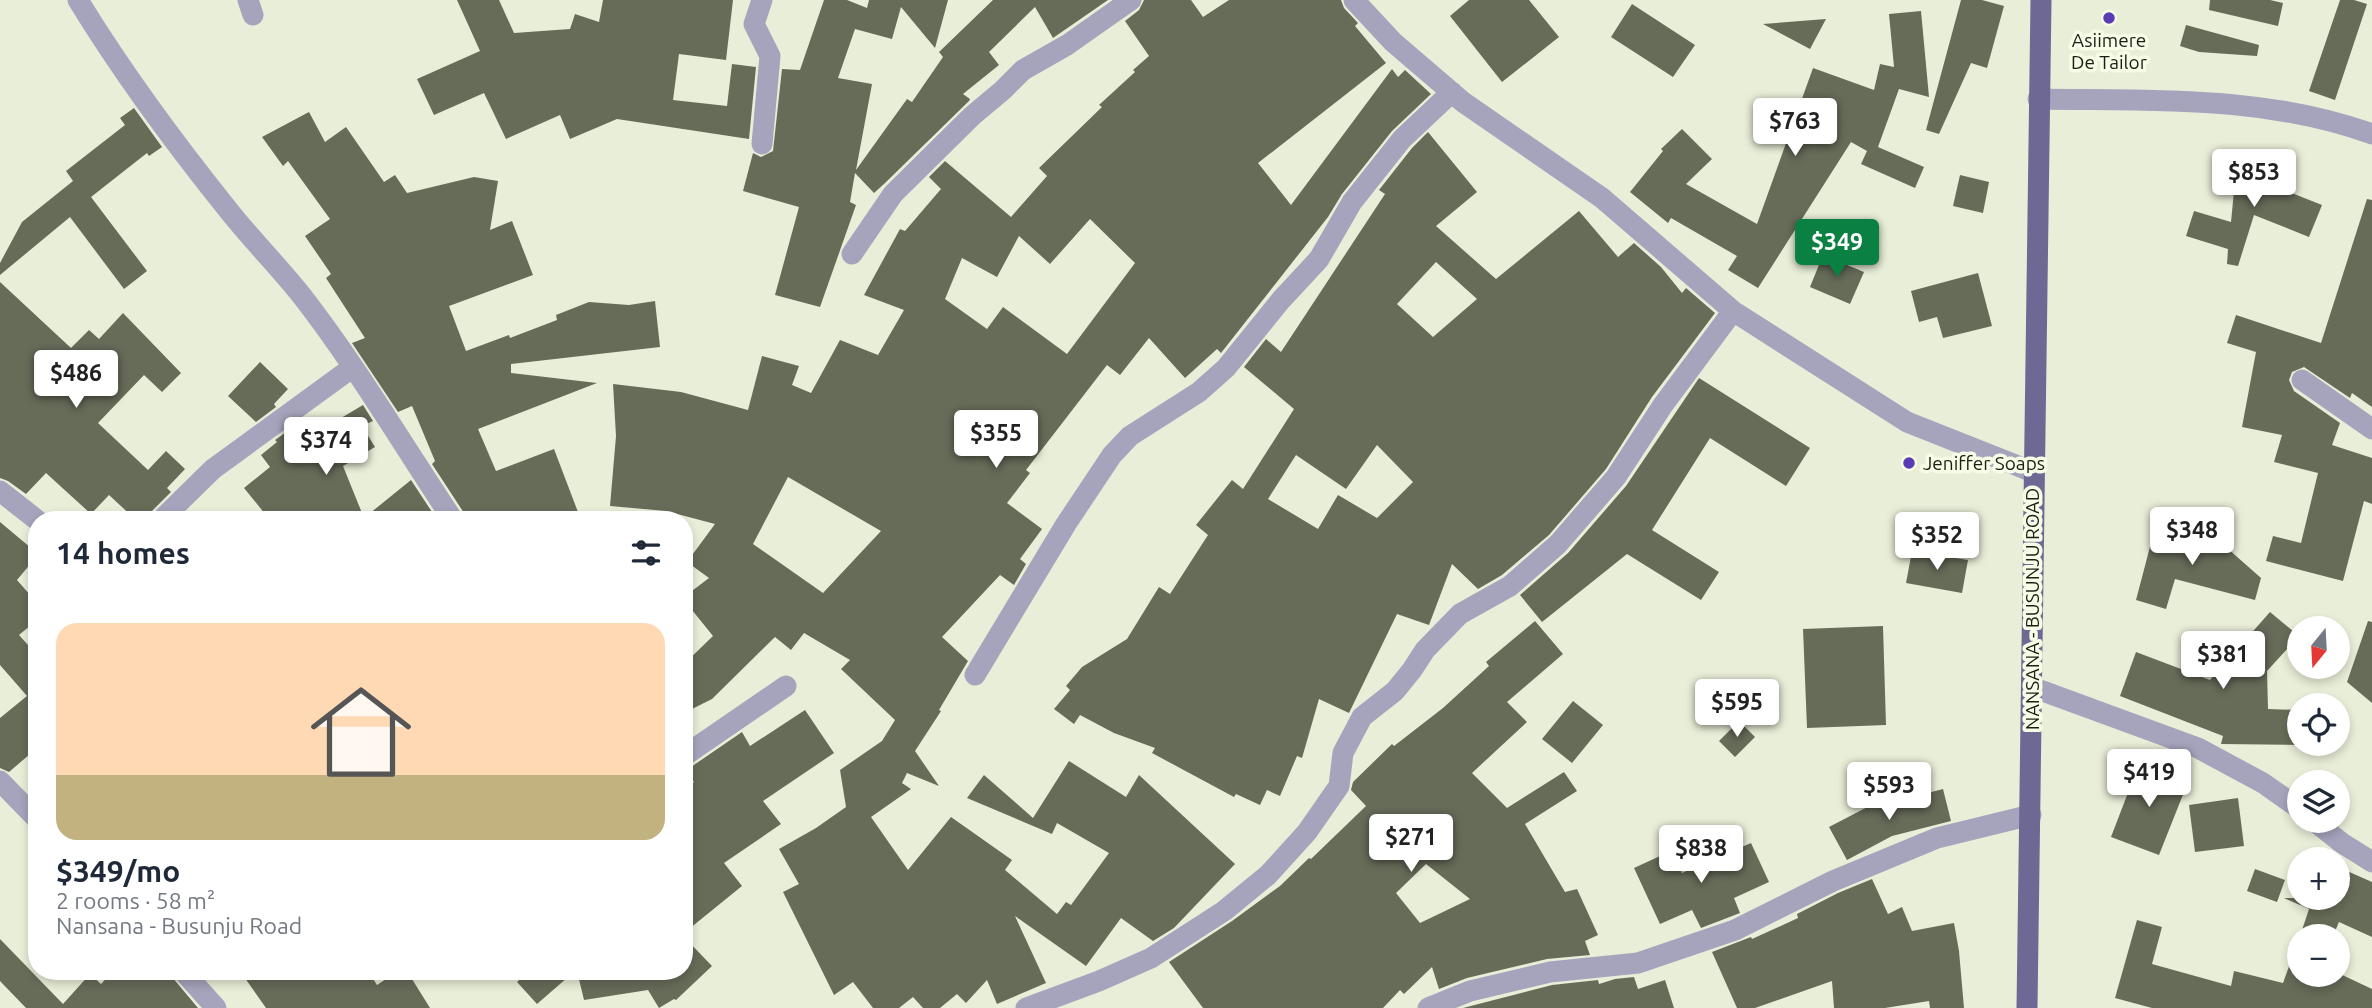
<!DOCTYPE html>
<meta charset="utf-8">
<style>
:root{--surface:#fff;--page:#f6f6f7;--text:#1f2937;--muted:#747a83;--line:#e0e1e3;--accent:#0b8043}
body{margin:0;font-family:Ubuntu,sans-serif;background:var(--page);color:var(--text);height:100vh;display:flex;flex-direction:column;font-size:26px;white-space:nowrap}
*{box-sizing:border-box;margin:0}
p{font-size:23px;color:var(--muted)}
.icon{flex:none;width:38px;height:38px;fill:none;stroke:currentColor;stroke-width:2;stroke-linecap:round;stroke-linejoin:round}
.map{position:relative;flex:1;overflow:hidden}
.panel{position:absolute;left:28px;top:511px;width:665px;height:469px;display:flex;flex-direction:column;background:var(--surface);border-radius:28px;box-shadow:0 4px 10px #0003}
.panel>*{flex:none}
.needle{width:46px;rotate:198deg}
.controls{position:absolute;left:2287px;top:616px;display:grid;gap:14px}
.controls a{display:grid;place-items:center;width:63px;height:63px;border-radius:50%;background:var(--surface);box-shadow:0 4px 10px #0003;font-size:35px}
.price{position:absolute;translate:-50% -60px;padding:0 16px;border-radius:7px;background:#fff;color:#222;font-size:23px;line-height:46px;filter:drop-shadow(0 2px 4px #0008)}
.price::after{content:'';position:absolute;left:50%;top:42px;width:21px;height:16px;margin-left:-10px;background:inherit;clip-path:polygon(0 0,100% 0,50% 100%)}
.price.selected{background:var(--accent);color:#fff}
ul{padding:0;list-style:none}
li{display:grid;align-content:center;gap:14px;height:371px;padding:0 28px}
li+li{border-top:2px solid var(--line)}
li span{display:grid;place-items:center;height:217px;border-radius:21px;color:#555}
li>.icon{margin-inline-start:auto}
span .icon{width:126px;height:126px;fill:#fffc;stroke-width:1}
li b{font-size:30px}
h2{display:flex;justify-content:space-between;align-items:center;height:84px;padding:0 28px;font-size:30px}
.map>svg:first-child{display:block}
</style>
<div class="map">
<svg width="2372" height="1008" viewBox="0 0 2372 1008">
<rect width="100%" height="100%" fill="#e9eed8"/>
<path fill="#676c59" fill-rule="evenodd" d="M 457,0 L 499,0 L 514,33 L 570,29 L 575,14 L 599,22 L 603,0 L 733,0 L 726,60 L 679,54 L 673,100 L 727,106 L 732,64 L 756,67 L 749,139 L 617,119 L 570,139 L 560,115 L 506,139 L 484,93 L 434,115 L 417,79 L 480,51 Z
M 824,0 L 847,0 L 867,8 L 869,0 L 948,0 L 935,48 L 901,7 L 892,39 L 855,29 L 838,78 L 872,84 L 856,170 L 907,99 L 912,102 L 943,57 L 939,52 L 993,0 L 1108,0 L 1053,38 L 1035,7 L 989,52 L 999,65 L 963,94 L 970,99 L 969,101 L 884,184 L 874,193 L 855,173 L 850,202 L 856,205 L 820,307 L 775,295 L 799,207 L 743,191 L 753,153 L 761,157 L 773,151 L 782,69 L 800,70 Z
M 1144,0 L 1191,0 L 1203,17 L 1229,0 L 1341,0 L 1344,8 L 1358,23 L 1355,26 L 1386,63 L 1258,163 L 1291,205 L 1392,69 L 1398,77 L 1405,70 L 1431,94 L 1392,131 L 1342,194 L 1328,217 L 1221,353 L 1217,349 L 1185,378 L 1149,338 L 1120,375 L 1107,365 L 1026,470 L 1030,473 L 1007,503 L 1042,529 L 1020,559 L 1026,564 L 1014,585 L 1000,575 L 942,637 L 968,661 L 939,710 L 941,711 L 915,751 L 939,786 L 907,773 L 902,783 L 911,789 L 871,817 L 908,870 L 951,817 L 1012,860 L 1005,870 L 1057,914 L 1066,902 L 1071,905 L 1109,853 L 1057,823 L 1052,834 L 967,798 L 984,775 L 1033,818 L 1069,761 L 1126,797 L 1139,775 L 1235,864 L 1174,928 L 1153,941 L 1121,918 L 1086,966 L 1015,916 L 1046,983 L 997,1004 L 987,980 L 966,1003 L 957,994 L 940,1008 L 923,1008 L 913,997 L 899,1008 L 873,1008 L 853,982 L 834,995 L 783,892 L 799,884 L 779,849 L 816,828 L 846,807 L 840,770 L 882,741 L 895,720 L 841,669 L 850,660 L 804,633 L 791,650 L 775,637 L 712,699 L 684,713 L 684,664 L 713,636 L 684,600 L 684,597 L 709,578 L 687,562 L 715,524 L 666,511 L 610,506 L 616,436 L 613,384 L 681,392 L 748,410 L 762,356 L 799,366 L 792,385 L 811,393 L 840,340 L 878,355 L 904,310 L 864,295 L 900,229 L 905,231 L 941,189 L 929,177 L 945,161 L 1011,217 L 1047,176 L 1039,168 L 1102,107 L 1099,105 L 1135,72 L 1133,70 L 1149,56 L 1125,21 L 1139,10 ZM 1090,219 L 1135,263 L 1067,354 L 1003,307 L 987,329 L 945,299 L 962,258 L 997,277 L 1019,236 L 1050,264 ZM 788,477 L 881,531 L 823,593 L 753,544 Z
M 1469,0 L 1529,0 L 1559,37 L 1502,82 L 1450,16 Z
M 1961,0 L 1982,0 L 2004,6 L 1987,68 L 1971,63 L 1939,134 L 1926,130 Z
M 2210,0 L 2270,0 L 2283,3 L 2278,26 L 2209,10 Z
M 2340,0 L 2354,0 L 2367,4 L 2335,100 L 2309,91 Z
M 1632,4 L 1695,45 L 1673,77 L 1611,37 Z
M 1921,11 L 1929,97 L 1899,89 L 1878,147 L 1924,167 L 1915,188 L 1861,164 L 1867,151 L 1851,142 L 1758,288 L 1728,270 L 1737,256 L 1671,218 L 1668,223 L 1630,192 L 1663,151 L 1661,149 L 1682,129 L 1712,159 L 1686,184 L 1757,224 L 1813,68 L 1874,90 L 1880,64 L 1894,67 L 1889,14 Z
M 1826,19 L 1810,49 L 1763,24 Z
M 2186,25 L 2259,45 L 2257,56 L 2199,52 L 2180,46 Z
M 134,108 L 162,147 L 149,156 L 147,153 L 91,197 L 147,271 L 124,289 L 70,217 L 0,275 L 0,263 L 22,222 L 73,181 L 66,171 L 125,125 L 120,118 Z
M 309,112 L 325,142 L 346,127 L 384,182 L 395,175 L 407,193 L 474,177 L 498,181 L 490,230 L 512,221 L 533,275 L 449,306 L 466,351 L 509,335 L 510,338 L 557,320 L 556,315 L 589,302 L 629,305 L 655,301 L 660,347 L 511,364 L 511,373 L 597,383 L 478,429 L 496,471 L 554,449 L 581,520 L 466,520 L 464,513 L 432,464 L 435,461 L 412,406 L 398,412 L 352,343 L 365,338 L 326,278 L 331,274 L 305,236 L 330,219 L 288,161 L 283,166 L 262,137 Z
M 1428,132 L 1477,192 L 1436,226 L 1496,279 L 1579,211 L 1618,257 L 1634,243 L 1661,267 L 1682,293 L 1686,288 L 1715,313 L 1652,397 L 1606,469 L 1549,535 L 1502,575 L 1478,589 L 1452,564 L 1429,625 L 1397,614 L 1349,713 L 1319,699 L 1302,758 L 1297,756 L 1280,796 L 1267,790 L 1260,805 L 1236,794 L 1234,797 L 1152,753 L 1155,748 L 1114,733 L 1080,715 L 1074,724 L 1054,709 L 1070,690 L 1066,686 L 1082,667 L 1127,639 L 1159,587 L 1170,594 L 1208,535 L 1196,525 L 1232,480 L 1243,489 L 1294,409 L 1244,367 L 1266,339 L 1281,352 L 1385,194 L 1379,190 L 1412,148 ZM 1436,262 L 1477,299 L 1433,337 L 1397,304 ZM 1377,445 L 1413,482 L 1377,518 L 1338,495 L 1318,529 L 1268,499 L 1296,455 L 1346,489 Z
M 2238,150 L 2269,153 L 2266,183 L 2322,205 L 2309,237 L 2254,215 L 2238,266 L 2227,264 L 2228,249 L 2186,236 L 2194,211 L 2231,222 Z
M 1960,175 L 1989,182 L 1983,213 L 1953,206 Z
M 2367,199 L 2372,200 L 2372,407 L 2352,393 L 2350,398 L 2304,367 L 2292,372 L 2289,380 L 2294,391 L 2340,423 L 2332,445 L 2372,458 L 2372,504 L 2364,501 L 2343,581 L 2266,561 L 2273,536 L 2301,543 L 2318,473 L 2274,462 L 2282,435 L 2242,427 L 2256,352 L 2227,343 L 2236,315 L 2321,343 Z
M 1823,255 L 1864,272 L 1850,304 L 1810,287 Z
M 1978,273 L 1992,326 L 1943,338 L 1937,317 L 1919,322 L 1911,291 Z
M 0,282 L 71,348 L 89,330 L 99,339 L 123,313 L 181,373 L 162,392 L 144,375 L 98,423 L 148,470 L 166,451 L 185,469 L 167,488 L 171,492 L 152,511 L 146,520 L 136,520 L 109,495 L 91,514 L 46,473 L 26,494 L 8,481 L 0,478 Z
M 260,362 L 288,389 L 274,404 L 276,407 L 256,422 L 228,396 Z
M 1699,378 L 1810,448 L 1786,486 L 1710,438 L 1652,530 L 1719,572 L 1701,600 L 1627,554 L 1542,622 L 1520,595 L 1568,553 L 1626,486 Z
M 363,405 L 373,421 L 362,426 L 375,447 L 343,466 L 364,518 L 411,480 L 432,512 L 422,520 L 270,520 L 244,488 L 270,467 L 261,455 L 277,442 L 275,440 L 292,428 L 302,441 Z
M 0,522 L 37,553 L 37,556 L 17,580 L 37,603 L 37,620 L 19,635 L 37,655 L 37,748 L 9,772 L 0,768 L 0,718 L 27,696 L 0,665 Z
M 2156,524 L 2218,540 L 2261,578 L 2255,600 L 2175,579 L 2166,609 L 2136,600 Z
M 1912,551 L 1968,560 L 1962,593 L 1906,583 Z
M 2270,612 L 2299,636 L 2267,671 L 2268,709 L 2300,710 L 2300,745 L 2221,744 L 2223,736 L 2120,696 L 2136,652 L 2210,680 Z
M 1535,621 L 1563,654 L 1507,702 L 1527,722 L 1472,773 L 1507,808 L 1564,772 L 1577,791 L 1525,824 L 1565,892 L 1577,889 L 1598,935 L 1585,941 L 1590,955 L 1547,959 L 1467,978 L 1439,989 L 1432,967 L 1404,994 L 1400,990 L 1383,1008 L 1203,1008 L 1169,962 L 1232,921 L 1280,886 L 1309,858 L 1311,859 L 1366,806 L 1351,790 L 1353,782 L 1392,744 L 1394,746 L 1443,708 L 1489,666 L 1486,662 ZM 1426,864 L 1470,899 L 1420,923 L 1396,893 Z
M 2368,621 L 2372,622 L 2372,703 L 2347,682 Z
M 1883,626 L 1886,725 L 1807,728 L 1803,629 Z
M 1573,701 L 1603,725 L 1572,763 L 1542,739 Z
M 805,710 L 834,753 L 763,801 L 781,824 L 724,863 L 742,886 L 684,933 L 684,791 L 694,782 L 684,769 L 691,767 L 742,732 L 750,746 Z
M 1739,721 L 1755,737 L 1735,757 L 1719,741 Z
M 2139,764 L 2188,782 L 2159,855 L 2111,837 Z
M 1943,789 L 1951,821 L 1892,836 L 1847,860 L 1829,827 L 1879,801 L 1881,805 Z
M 2238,798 L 2244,846 L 2195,852 L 2189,805 Z
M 1751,843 L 1769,882 L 1734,898 L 1740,913 L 1701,928 L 1692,910 L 1660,924 L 1634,868 L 1671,851 L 1682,873 Z
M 2338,867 L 2372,882 L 2372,937 L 2339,922 L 2333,936 L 2300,936 L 2309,909 L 2284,898 L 2338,898 Z
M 2255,869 L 2285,880 L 2277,902 L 2247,891 Z
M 1872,879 L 1888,914 L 1902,907 L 1912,931 L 1954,923 L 1959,951 L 1964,1008 L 1930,1008 L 1929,1001 L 1885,1008 L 1834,1008 L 1832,981 L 1755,1008 L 1737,1008 L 1712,952 L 1751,937 L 1752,939 L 1798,918 L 1797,914 L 1838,893 Z
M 2137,920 L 2162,927 L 2152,964 L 2231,986 L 2234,971 L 2283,983 L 2300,936 L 2300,975 L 2338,975 L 2338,973 L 2372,989 L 2372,1008 L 2152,1008 L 2115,998 Z
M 684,937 L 712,966 L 676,1000 L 674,999 L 659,1008 L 648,990 L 584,1000 L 577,971 L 684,971 Z
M 0,939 L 63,1004 L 90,974 L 101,984 L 113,971 L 167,971 L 198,1008 L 26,1008 L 0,981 Z
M 240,971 L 368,971 L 377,985 L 398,971 L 407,971 L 430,1008 L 266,1008 Z
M 529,971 L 575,971 L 537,1004 L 517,982 Z
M 1634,977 L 1638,989 L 1665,980 L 1674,1008 L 1463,1008 L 1552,985 L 1598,980 L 1599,984 L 1615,979 Z"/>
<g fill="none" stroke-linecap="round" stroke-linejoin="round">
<path stroke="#a6a4bd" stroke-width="21" d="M 78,0 C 122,72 176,145 229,211 C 252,240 279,267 302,296 C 357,367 403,445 453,520
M 248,0 L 253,15
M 1354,0 L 1393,42 L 1463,102 L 1602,198 L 1733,311 L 1907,422 L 2033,472
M 2038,99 C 2151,101 2265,95 2372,134
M 762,144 L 770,56 L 754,24 L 762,0
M 852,254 L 893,194 L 972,116 L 1003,90 L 1023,70 L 1067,45 L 1131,0
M 2302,380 L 2372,429
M 0,491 L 37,520
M 161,520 L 213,469 L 353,367
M 975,675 L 1066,524 L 1112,455 L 1130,436 L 1199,392 L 1226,368 L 1281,300 L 1319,259 L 1352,202 L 1402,139 L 1452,92
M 2032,687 L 2198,748 L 2263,783 L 2300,809
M 684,756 L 786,686
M 0,781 L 37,819
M 2314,821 L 2342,843 L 2372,862
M 183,971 L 216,1008
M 1026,1008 L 1099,981 L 1151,958 L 1224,911 L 1268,875 L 1307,832 L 1339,786 L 1343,753 L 1362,717 L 1395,691 L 1412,670 L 1425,650 L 1460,614 L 1510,586 L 1558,544 L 1616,477 L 1663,405 L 1733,311
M 1428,1008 L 1470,991 L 1550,972 L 1638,963 L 1735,930 L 1833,881 L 1937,838 L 2031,815"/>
<path stroke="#6d6994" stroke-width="21" d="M 2027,1008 L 2041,0"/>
</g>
<g fill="#593cb4" stroke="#f6fce5" stroke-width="2.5">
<circle cx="2109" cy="18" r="7"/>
<circle cx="1909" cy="463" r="7"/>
</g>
<g text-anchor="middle" stroke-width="7" stroke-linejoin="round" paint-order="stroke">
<g font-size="19" fill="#1c1e16" stroke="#f6fce5">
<text x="2109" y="47">Asiimere<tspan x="2109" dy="22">De Tailor</tspan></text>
<text x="1923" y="470" text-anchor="start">Jeniffer Soaps</text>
</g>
<g font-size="19" fill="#1c1e16" stroke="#f6fce5">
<text transform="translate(2032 609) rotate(-90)" y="7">NANSANA - BUSUNJU ROAD</text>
</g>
</g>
</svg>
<div class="controls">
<a><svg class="needle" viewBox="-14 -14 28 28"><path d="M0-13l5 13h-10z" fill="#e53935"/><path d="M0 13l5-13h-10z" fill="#747a83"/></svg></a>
<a><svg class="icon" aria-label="locate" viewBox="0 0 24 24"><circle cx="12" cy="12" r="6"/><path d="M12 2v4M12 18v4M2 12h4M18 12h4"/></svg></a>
<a><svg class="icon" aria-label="layers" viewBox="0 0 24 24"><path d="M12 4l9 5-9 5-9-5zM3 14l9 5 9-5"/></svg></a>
<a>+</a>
<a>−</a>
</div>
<b class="price" style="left:1795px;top:158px">$763</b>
<b class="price" style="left:2254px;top:209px">$853</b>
<b class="price selected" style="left:1837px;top:279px">$349</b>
<b class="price" style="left:76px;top:410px">$486</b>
<b class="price" style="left:996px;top:470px">$355</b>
<b class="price" style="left:326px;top:477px">$374</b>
<b class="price" style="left:2192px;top:567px">$348</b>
<b class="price" style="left:1937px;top:572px">$352</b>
<b class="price" style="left:2223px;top:691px">$381</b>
<b class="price" style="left:1737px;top:739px">$595</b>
<b class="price" style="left:2149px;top:809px">$419</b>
<b class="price" style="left:1889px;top:822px">$593</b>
<b class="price" style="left:1411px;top:874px">$271</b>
<b class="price" style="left:1701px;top:885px">$838</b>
<section class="panel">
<h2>14 homes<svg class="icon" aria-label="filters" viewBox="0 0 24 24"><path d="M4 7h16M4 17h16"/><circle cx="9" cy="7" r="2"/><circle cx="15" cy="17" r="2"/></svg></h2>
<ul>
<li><span style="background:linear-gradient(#ffd9b3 70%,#c2b280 0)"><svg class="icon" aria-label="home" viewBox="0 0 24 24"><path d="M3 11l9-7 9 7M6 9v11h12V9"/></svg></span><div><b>$349/mo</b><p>2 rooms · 58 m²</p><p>Nansana - Busunju Road</p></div></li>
</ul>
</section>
</div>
